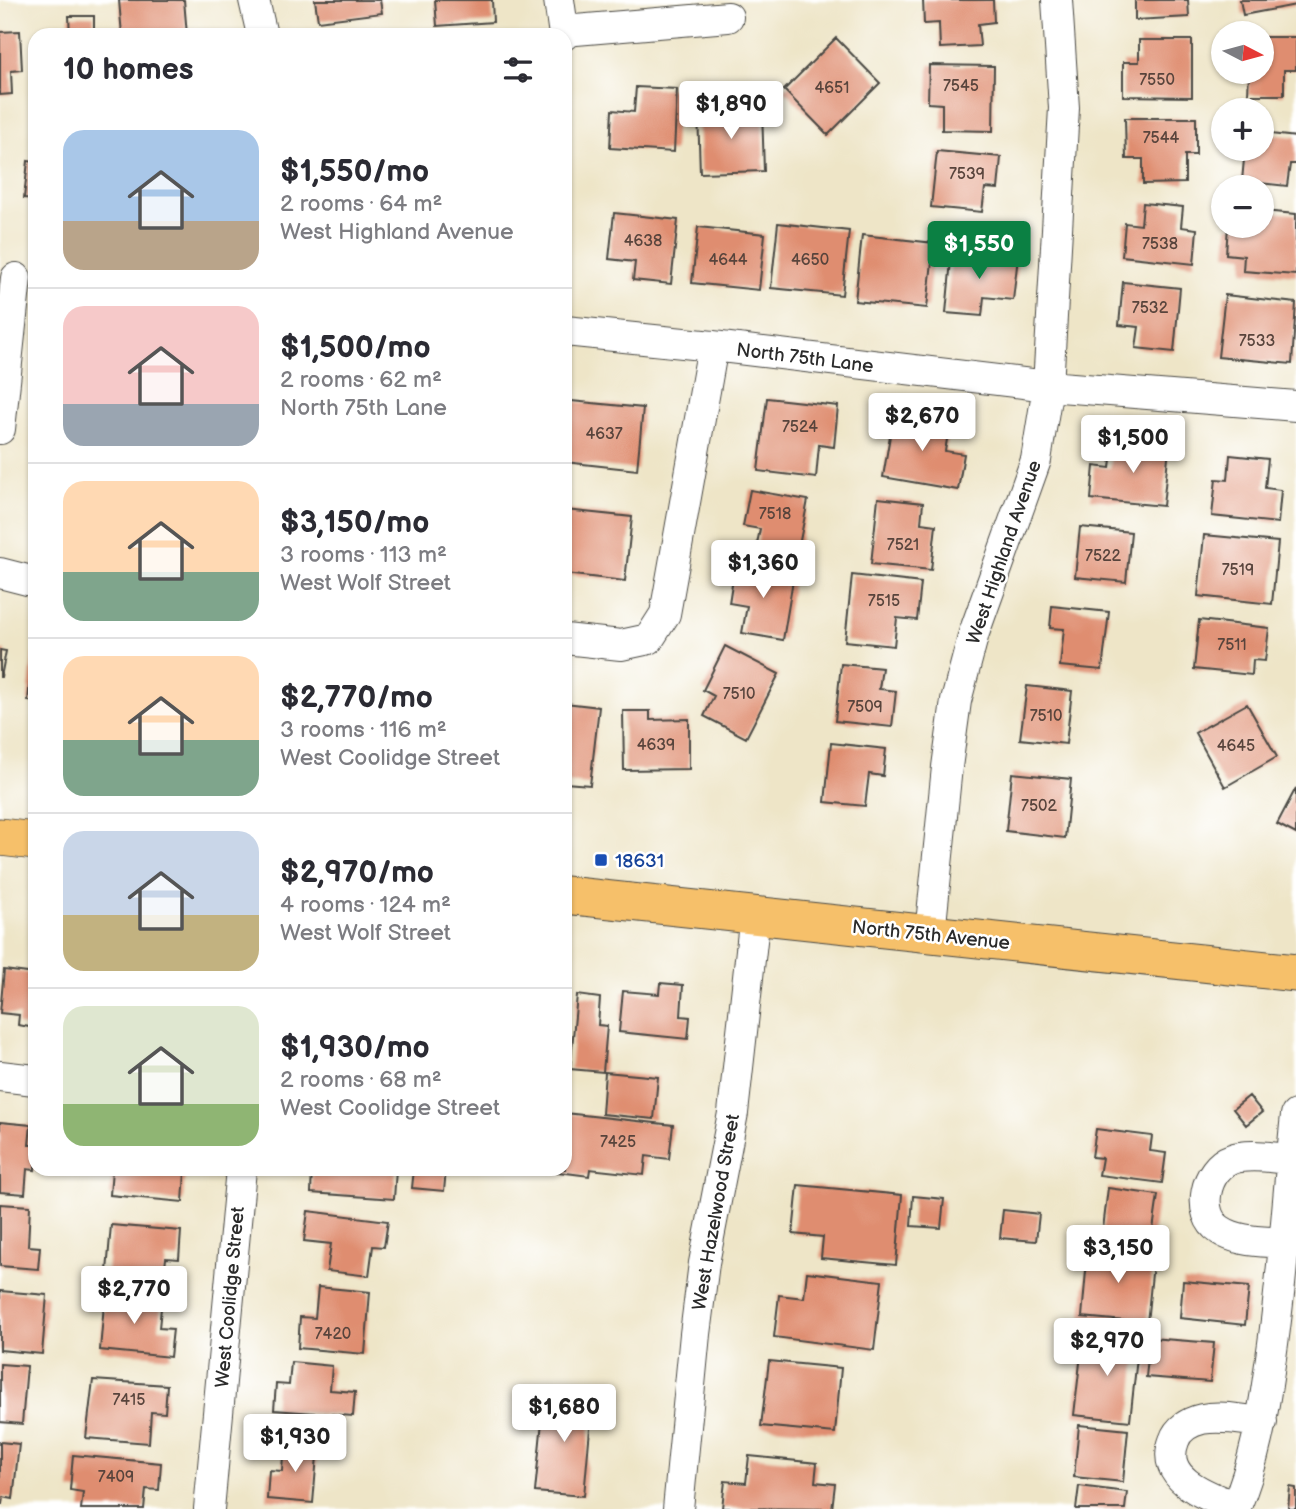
<!DOCTYPE html>
<meta charset="utf-8">
<style>
:root{--surface:#fff;--page:#f7f7f7;--text:#2b2b33;--muted:#7c7c81;--line:#e1e1e2;--accent:#0b8043}
body{margin:0;font-family:"Balsamiq Sans",sans-serif;background:var(--page);color:var(--text);height:100vh;display:flex;flex-direction:column;font-size:26px;white-space:nowrap}
*{box-sizing:border-box;margin:0}
p{font-size:23px;color:var(--muted)}
.icon{flex:none;width:38px;height:38px;fill:none;stroke:currentColor;stroke-width:2;stroke-linecap:round;stroke-linejoin:round}
.map{position:relative;flex:1;overflow:hidden}
.side{position:absolute;left:28px;top:28px;width:544px;height:1148px;display:flex;flex-direction:column;background:var(--surface);border-radius:21px;box-shadow:0 2px 5px #0004}
.side>*{flex:none}
.needle{width:46px;rotate:96deg}
.controls{position:absolute;left:1211px;top:21px;display:grid;gap:14px}
.controls a{display:grid;place-items:center;width:63px;height:63px;border-radius:50%;background:var(--surface);box-shadow:0 2px 5px #0004;font-size:35px}
.price{position:absolute;translate:-50% -60px;padding:0 16px;border-radius:7px;background:#fff;color:#222;font-size:23px;line-height:46px;filter:drop-shadow(0 2px 4px #0008)}
.price::after{content:'';position:absolute;left:50%;top:42px;width:21px;height:16px;margin-left:-10px;background:inherit;clip-path:polygon(0 0,100% 0,50% 100%)}
.price.on{background:var(--accent);color:#fff}
ul{padding:0;list-style:none}
li{display:flex;align-items:center;gap:21px;height:175px;padding:0 35px}
li+li{border-top:2px solid var(--line)}
li span{display:grid;place-items:center;flex:none;width:196px;height:140px;border-radius:21px;color:#555}
li>.icon{margin-inline-start:auto}
span .icon{width:84px;height:84px;fill:#fffc;stroke-width:1}
li b{font-size:30px}
h2{display:flex;justify-content:space-between;align-items:center;height:84px;padding:0 35px;font-size:30px}
.map>svg:first-child{display:block}
</style>
<div class="map">
<svg width="1296" height="1509" viewBox="0 0 1296 1509">
<rect width="100%" height="100%" fill="#fff"/>
<filter id="ink" filterUnits="userSpaceOnUse"><feTurbulence type="fractalNoise" baseFrequency=".0143" numOctaves="2"/><feDisplacementMap in="SourceGraphic" scale="14" xChannelSelector="R" yChannelSelector="G"/><feConvolveMatrix kernelMatrix="1 2 1 2 8 2 1 2 1" color-interpolation-filters="sRGB"/></filter>
<filter id="wash" filterUnits="userSpaceOnUse"><feTurbulence type="fractalNoise" baseFrequency=".00686" numOctaves="4" result="noise"/><feDisplacementMap in="SourceGraphic" scale="28" xChannelSelector="R" yChannelSelector="G"/><feGaussianBlur stdDeviation="1.57" result="paint"/><feColorMatrix in="noise" values="0 0 0 0 0 0 0 0 0 0 0 0 0 0 0 0 0 1.4 0 .05"/><feComposite in="paint" operator="in"/></filter>
<g filter="url(#wash)">
<rect width="100%" height="100%" fill="#eee5c7"/>
<g id="blocks">
<path fill="#df8d70" d="M 119,0 L 184,0 L 187,35 L 122,35 Z
M 315,0 L 380,0 L 382,13 L 318,21 Z
M 435,0 L 492,0 L 493,22 L 437,26 Z
M 923,0 L 993,0 L 994,22 L 978,24 L 980,46 L 940,48 L 939,23 L 924,24 Z
M 1135,0 L 1188,0 L 1189,17 L 1135,20 Z
M 1240,0 L 1296,0 L 1296,5 L 1243,15 Z
M 69,16 L 94,16 L 94,35 L 70,35 Z
M 20,31 L 22,70 L 11,71 L 12,94 L 0,95 L 0,32 Z
M 1262,37 L 1296,37 L 1296,70 L 1284,70 L 1284,95 L 1248,95 L 1249,72 L 1262,72 Z
M 836,38 L 880,83 L 828,135 L 784,90 Z
M 1139,40 L 1192,40 L 1192,97 L 1123,96 L 1123,62 L 1139,62 Z
M 929,65 L 994,66 L 993,131 L 942,130 L 942,104 L 928,103 Z
M 636,87 L 677,89 L 674,152 L 610,148 L 612,110 L 634,112 Z
M 762,110 L 764,171 L 700,173 L 698,111 Z
M 1125,118 L 1196,118 L 1196,155 L 1185,155 L 1185,183 L 1143,184 L 1143,159 L 1126,159 Z
M 1262,133 L 1296,137 L 1296,164 L 1290,164 L 1287,186 L 1242,181 L 1245,149 L 1262,149 Z
M 937,151 L 1001,157 L 998,189 L 985,188 L 982,212 L 931,207 Z
M 28,161 L 35,162 L 35,199 L 24,198 Z
M 1143,203 L 1183,207 L 1181,227 L 1197,229 L 1194,264 L 1122,256 L 1125,223 L 1141,225 Z
M 1262,211 L 1296,214 L 1296,275 L 1243,271 L 1244,256 L 1226,254 L 1228,226 L 1262,226 Z
M 614,213 L 678,220 L 671,284 L 633,280 L 635,262 L 609,259 Z
M 778,223 L 849,231 L 842,295 L 771,288 Z
M 698,227 L 765,234 L 759,290 L 692,283 Z
M 862,235 L 934,243 L 927,308 L 855,301 Z
M 952,250 L 1018,257 L 1013,300 L 984,297 L 982,316 L 946,313 Z
M 1123,282 L 1180,288 L 1174,352 L 1136,348 L 1139,327 L 1119,325 Z
M 1225,295 L 1296,303 L 1292,364 L 1218,357 Z
M 767,398 L 838,406 L 834,447 L 819,445 L 816,478 L 758,471 Z
M 571,401 L 643,408 L 637,470 L 565,462 Z
M 894,412 L 950,422 L 945,451 L 964,454 L 958,490 L 883,477 Z
M 1113,441 L 1169,447 L 1163,506 L 1091,499 L 1094,466 L 1110,468 Z
M 1230,455 L 1268,459 L 1265,488 L 1281,490 L 1278,523 L 1212,516 L 1216,479 L 1228,480 Z
M 750,490 L 808,500 L 797,556 L 756,549 L 760,529 L 743,526 Z
M 878,498 L 923,503 L 921,523 L 936,525 L 931,570 L 871,564 Z
M 565,510 L 632,517 L 625,581 L 565,574 Z
M 1080,527 L 1131,532 L 1126,582 L 1075,577 Z
M 1204,535 L 1278,542 L 1272,604 L 1198,596 Z
M 735,565 L 794,574 L 783,640 L 742,633 L 747,606 L 729,603 Z
M 852,575 L 921,583 L 917,620 L 897,618 L 894,646 L 845,641 Z
M 1052,606 L 1109,612 L 1102,670 L 1060,666 L 1064,629 L 1050,628 Z
M 1199,620 L 1269,628 L 1265,661 L 1253,660 L 1252,675 L 1194,669 Z
M 725,646 L 779,674 L 746,738 L 704,716 L 714,696 L 703,690 Z
M 0,650 L 6,651 L 1,677 L 0,677 Z
M 33,652 L 35,652 L 35,702 L 28,701 Z
M 841,664 L 882,668 L 879,689 L 896,691 L 892,727 L 835,721 Z
M 1027,686 L 1072,691 L 1066,744 L 1020,739 Z
M 565,703 L 599,707 L 590,785 L 565,783 Z
M 1247,704 L 1277,757 L 1225,787 L 1195,733 Z
M 623,711 L 650,711 L 650,720 L 689,719 L 689,769 L 624,770 Z
M 831,743 L 886,749 L 883,776 L 869,774 L 865,806 L 825,802 Z
M 1012,773 L 1071,779 L 1065,838 L 1006,831 Z
M 1296,788 L 1296,834 L 1277,824 Z
M 4,970 L 35,974 L 35,1028 L 18,1025 L 19,1015 L 0,1013 Z
M 660,983 L 683,985 L 681,1016 L 690,1017 L 688,1039 L 619,1032 L 623,991 L 659,994 Z
M 577,995 L 600,998 L 598,1025 L 607,1026 L 603,1072 L 570,1069 Z
M 605,1072 L 658,1077 L 654,1119 L 602,1114 Z
M 1249,1096 L 1262,1112 L 1246,1125 L 1233,1109 Z
M 565,1113 L 673,1125 L 669,1159 L 646,1156 L 644,1175 L 590,1169 L 589,1176 L 551,1171 L 551,1169 L 565,1169 Z
M 0,1122 L 31,1125 L 29,1145 L 35,1145 L 35,1170 L 27,1169 L 25,1194 L 0,1192 Z
M 1096,1129 L 1152,1136 L 1150,1151 L 1166,1153 L 1162,1183 L 1099,1175 L 1102,1158 L 1092,1157 Z
M 112,1169 L 173,1169 L 173,1171 L 185,1172 L 183,1202 L 110,1195 Z
M 312,1169 L 396,1169 L 394,1199 L 311,1193 Z
M 414,1169 L 446,1169 L 444,1191 L 412,1188 Z
M 798,1185 L 902,1195 L 896,1265 L 821,1258 L 823,1237 L 793,1234 Z
M 1108,1188 L 1158,1195 L 1151,1244 L 1102,1237 Z
M 913,1196 L 944,1199 L 941,1228 L 911,1226 Z
M 0,1204 L 30,1206 L 28,1246 L 40,1247 L 38,1269 L 0,1266 Z
M 1003,1210 L 1039,1214 L 1036,1241 L 1000,1238 Z
M 308,1211 L 388,1221 L 384,1247 L 373,1246 L 369,1276 L 327,1271 L 331,1244 L 304,1241 Z
M 111,1225 L 181,1231 L 179,1259 L 166,1258 L 163,1287 L 106,1283 Z
M 1088,1248 L 1154,1254 L 1147,1323 L 1082,1317 Z
M 807,1272 L 882,1281 L 874,1350 L 774,1337 L 779,1295 L 804,1298 Z
M 1183,1281 L 1249,1287 L 1245,1325 L 1180,1318 Z
M 318,1287 L 370,1292 L 365,1354 L 298,1348 L 300,1317 L 315,1318 Z
M 0,1291 L 47,1295 L 42,1354 L 0,1350 Z
M 105,1293 L 162,1298 L 159,1328 L 173,1329 L 170,1357 L 100,1350 Z
M 1090,1333 L 1139,1339 L 1130,1421 L 1074,1415 L 1081,1354 L 1088,1355 Z
M 1150,1338 L 1214,1343 L 1210,1382 L 1146,1377 Z
M 769,1361 L 841,1368 L 835,1433 L 761,1426 Z
M 291,1362 L 332,1366 L 330,1390 L 355,1392 L 353,1416 L 274,1410 L 276,1384 L 289,1385 Z
M 0,1364 L 27,1366 L 22,1424 L 0,1422 Z
M 93,1380 L 167,1385 L 165,1413 L 151,1412 L 149,1443 L 86,1438 Z
M 545,1391 L 593,1395 L 584,1496 L 535,1492 Z
M 1079,1425 L 1128,1430 L 1123,1482 L 1074,1477 Z
M 284,1441 L 318,1444 L 313,1503 L 267,1499 L 269,1470 L 282,1471 Z
M 0,1442 L 19,1444 L 13,1499 L 3,1497 L 2,1504 L 0,1504 Z
M 73,1455 L 161,1463 L 159,1490 L 146,1489 L 144,1509 L 81,1509 L 83,1492 L 70,1490 Z
M 749,1456 L 817,1463 L 815,1482 L 835,1484 L 832,1509 L 722,1508 L 725,1481 L 746,1483 Z
M 1079,1486 L 1127,1492 L 1125,1509 L 1076,1509 Z
M 1290,1487 L 1296,1488 L 1296,1509 L 1288,1509 Z"/>
</g>
</g>
<g filter="url(#ink)">
<use href="#blocks" fill-opacity="0" stroke="#484742" stroke-width="2"/>
<g fill="none" stroke-linecap="round" stroke-linejoin="round">
<defs>
<path id="minor" d="M 254,0 L 262,35
M 559,0 L 564,35
M 564,31 L 728,17
M 565,331 L 713,346 L 1048,386 L 1296,406
M 0,429 L 16,278
M 0,573 L 35,582
M 565,639 L 621,645 L 649,639 L 665,614 L 713,346
M 930,934 L 947,767 L 956,701 L 974,633 L 1036,460 L 1048,386 L 1064,108 L 1057,0
M 0,1076 L 35,1080
M 1283,1243 C 1262,1241 1238,1242 1220,1230 C 1195,1214 1205,1168 1232,1159 C 1249,1153 1273,1158 1291,1159
M 1236,1507 C 1208,1496 1159,1480 1174,1441 C 1178,1429 1189,1422 1202,1419 C 1221,1415 1243,1420 1262,1422
M 209,1509 L 241,1169
M 678,1509 L 695,1334 L 704,1263 L 733,1113 L 755,914
M 1235,1509 C 1255,1462 1263,1415 1270,1364 C 1283,1282 1287,1198 1296,1115"/>
<path id="major" d="M 0,837 L 35,841
M 565,895 L 1296,973"/>
</defs>
<use href="#minor" stroke="#484742" stroke-width="32"/>
<use href="#major" stroke="#484742" stroke-width="39"/>
<use href="#minor" stroke="#fff" stroke-width="30"/>
<use href="#major" stroke="#f6c06b" stroke-width="37"/>
</g>
</g>
<rect fill="#1a4fb4" stroke="#fff" stroke-width="2.5" x="594" y="853" width="14" height="14" rx="3.5"/>
<g text-anchor="middle" stroke-width="5" stroke-linejoin="round" paint-order="stroke">
<g font-size="16" fill="#58443c">
<text x="1157" y="85">7550</text>
<text x="961" y="91">7545</text>
<text x="832" y="93">4651</text>
<text x="1161" y="143">7544</text>
<text x="967" y="179">7539</text>
<text x="643" y="246">4638</text>
<text x="1160" y="249">7538</text>
<text x="728" y="265">4644</text>
<text x="810" y="265">4650</text>
<text x="1150" y="313">7532</text>
<text x="1257" y="346">7533</text>
<text x="800" y="432">7524</text>
<text x="604" y="439">4637</text>
<text x="775" y="519">7518</text>
<text x="903" y="550">7521</text>
<text x="1103" y="561">7522</text>
<text x="1238" y="575">7519</text>
<text x="884" y="606">7515</text>
<text x="1232" y="650">7511</text>
<text x="739" y="699">7510</text>
<text x="865" y="712">7509</text>
<text x="1046" y="721">7510</text>
<text x="656" y="750">4639</text>
<text x="1236" y="751">4645</text>
<text x="1039" y="811">7502</text>
<text x="618" y="1147">7425</text>
<text x="333" y="1339">7420</text>
<text x="129" y="1405">7415</text>
<text x="116" y="1482">7409</text>
</g>
<g font-size="19" fill="#2b2b2b" stroke="#fff">
<text transform="translate(805 357) rotate(7)" y="7">North 75th Lane</text>
<text transform="translate(1003 552) rotate(-71)" y="7">West Highland Avenue</text>
<text transform="translate(931 934) rotate(6)" y="7">North 75th Avenue</text>
<text transform="translate(715 1212) rotate(-80)" y="7">West Hazelwood Street</text>
<text transform="translate(229 1297) rotate(-85)" y="7">West Coolidge Street</text>
</g>
<g font-size="19" fill="#164399" stroke="#fff" text-anchor="start">
<text x="615" y="867">18631</text>
</g>
</g>
</svg>
<div class="controls">
<a><svg class="needle" viewBox="-14 -14 28 28"><path d="M0-13l5 13h-10z" fill="#e53935"/><path d="M0 13l5-13h-10z" fill="#7c7c81"/></svg></a>
<a>+</a>
<a>−</a>
</div>
<b class="price" style="left:731px;top:141px">$1,890</b>
<b class="price on" style="left:979px;top:281px">$1,550</b>
<b class="price" style="left:922px;top:453px">$2,670</b>
<b class="price" style="left:1133px;top:475px">$1,500</b>
<b class="price" style="left:763px;top:600px">$1,360</b>
<b class="price" style="left:1118px;top:1285px">$3,150</b>
<b class="price" style="left:134px;top:1326px">$2,770</b>
<b class="price" style="left:1107px;top:1378px">$2,970</b>
<b class="price" style="left:564px;top:1444px">$1,680</b>
<b class="price" style="left:295px;top:1474px">$1,930</b>
<section class="side">
<h2>10 homes<svg class="icon" aria-label="filters" viewBox="0 0 24 24"><path d="M4 7h16M4 17h16"/><circle cx="9" cy="7" r="2"/><circle cx="15" cy="17" r="2"/></svg></h2>
<ul>
<li><span style="background:linear-gradient(#a9c7e8 65%,#b9a48a 0)"><svg class="icon" aria-label="home" viewBox="0 0 24 24"><path d="M3 11l9-7 9 7M6 9v11h12V9"/></svg></span><div><b>$1,550/mo</b><p>2 rooms · 64 m²</p><p>West Highland Avenue</p></div></li>
<li><span style="background:linear-gradient(#f6c9c9 70%,#9aa5b1 0)"><svg class="icon" aria-label="home" viewBox="0 0 24 24"><path d="M3 11l9-7 9 7M6 9v11h12V9"/></svg></span><div><b>$1,500/mo</b><p>2 rooms · 62 m²</p><p>North 75th Lane</p></div></li>
<li><span style="background:linear-gradient(#ffd9b3 65%,#7fa58c 0)"><svg class="icon" aria-label="home" viewBox="0 0 24 24"><path d="M3 11l9-7 9 7M6 9v11h12V9"/></svg></span><div><b>$3,150/mo</b><p>3 rooms · 113 m²</p><p>West Wolf Street</p></div></li>
<li><span style="background:linear-gradient(#ffd9b3 60%,#7fa58c 0)"><svg class="icon" aria-label="home" viewBox="0 0 24 24"><path d="M3 11l9-7 9 7M6 9v11h12V9"/></svg></span><div><b>$2,770/mo</b><p>3 rooms · 116 m²</p><p>West Coolidge Street</p></div></li>
<li><span style="background:linear-gradient(#c9d6e8 60%,#c2b280 0)"><svg class="icon" aria-label="home" viewBox="0 0 24 24"><path d="M3 11l9-7 9 7M6 9v11h12V9"/></svg></span><div><b>$2,970/mo</b><p>4 rooms · 124 m²</p><p>West Wolf Street</p></div></li>
<li><span style="background:linear-gradient(#dfe7d0 70%,#8fb573 0)"><svg class="icon" aria-label="home" viewBox="0 0 24 24"><path d="M3 11l9-7 9 7M6 9v11h12V9"/></svg></span><div><b>$1,930/mo</b><p>2 rooms · 68 m²</p><p>West Coolidge Street</p></div></li>
</ul>
</section>
</div>
